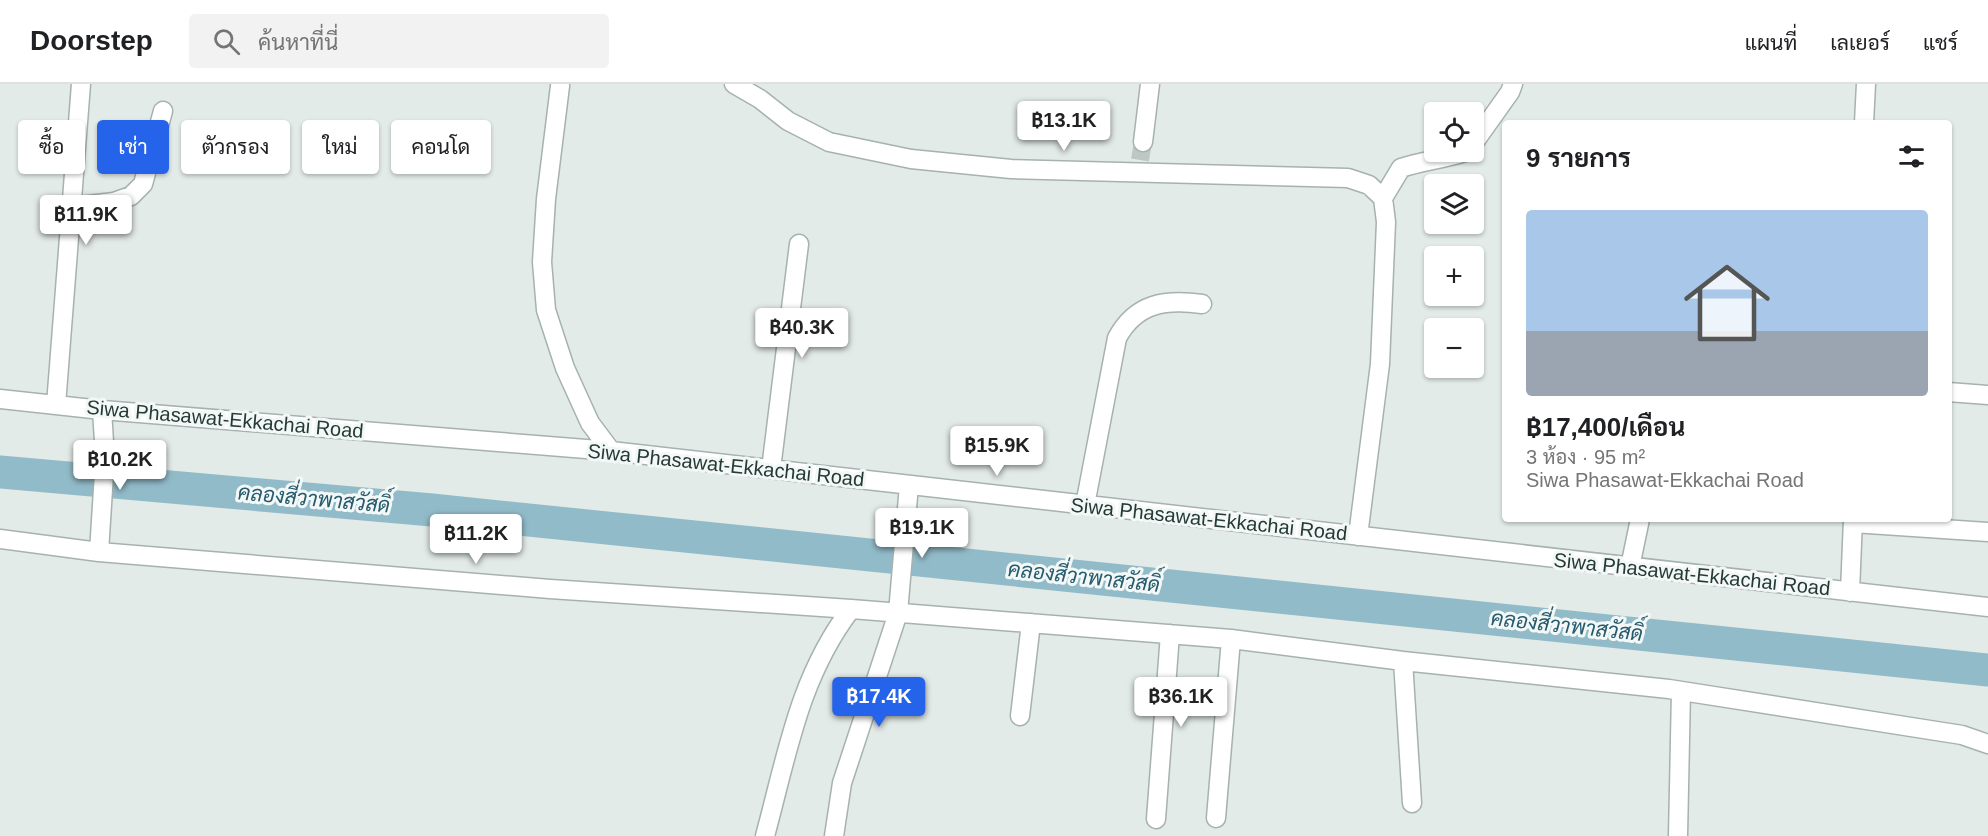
<!DOCTYPE html>
<html lang="th">
<meta charset="utf-8">
<style>
:root{--surface:#fff;--page:#f2f2f2;--text:#202124;--muted:#757577;--line:#e0e0e0;--accent:#2563eb}
body{margin:0;font-family:Helvetica,Sarabun,sans-serif;background:var(--page);color:var(--text);height:100vh;display:flex;flex-direction:column;font-size:22px;white-space:nowrap}
*{box-sizing:border-box;margin:0}
p{font-size:20px;color:var(--muted)}
.icon{flex:none;width:33px;height:33px;fill:none;stroke:currentColor;stroke-width:2;stroke-linecap:round;stroke-linejoin:round}
.map{position:relative;flex:1;overflow:hidden}
.drawer{position:absolute;left:1502px;top:36px;width:450px;height:402px;display:flex;flex-direction:column;background:var(--surface);border-radius:6px;box-shadow:0 2px 4px #0004}
.drawer>*{flex:none}
.hud{position:absolute;left:18px;top:36px;width:570px;height:54px;display:flex;gap:12px}
.controls{position:absolute;left:1424px;top:18px;display:grid;gap:12px}
.controls a{display:grid;place-items:center;width:60px;height:60px;border-radius:6px;background:var(--surface);box-shadow:0 2px 4px #0004;font-size:30px}
.price{position:absolute;translate:-50% -51px;padding:0 14px;border-radius:6px;background:#fff;color:#222;font-size:20px;line-height:39px;filter:drop-shadow(0 2px 3px #0008)}
.price::after{content:'';position:absolute;left:50%;top:36px;width:18px;height:14px;margin-left:-9px;background:inherit;clip-path:polygon(0 0,100% 0,50% 100%)}
.price.active{background:var(--accent);color:#fff}
ul{padding:0;list-style:none}
li{display:grid;align-content:center;gap:12px;height:318px;padding:0 24px}
li+li{border-top:2px solid var(--line)}
li span{display:grid;place-items:center;height:186px;border-radius:6px;color:#555}
li>.icon{margin-inline-start:auto}
span .icon{width:108px;height:108px;fill:#fffc;stroke-width:1}
li b{font-size:26px}
h2{display:flex;justify-content:space-between;align-items:center;height:72px;padding:0 24px;font-size:26px}
.pill{padding:0 21px;border-radius:6px;background:var(--surface);box-shadow:0 2px 4px #0004;font-size:21px;line-height:54px}
.pill.active{background:var(--accent);color:#fff}
header{display:flex;align-items:center;gap:36px;box-sizing:border-box;height:84px;padding:0 30px;background:var(--surface);border-bottom:2px solid var(--line)}
header strong{font-size:28px}
nav{display:flex;gap:33px;margin-inline-start:auto;font-size:21px}
.search{width:420px;height:54px;background:var(--page);display:flex;align-items:center;gap:15px;box-sizing:border-box;padding:0 21px;border-radius:6px;color:var(--muted);font-size:22px}
.map>svg:first-child{display:block}
</style>
<header>
<strong>Doorstep</strong>
<div class="search"><svg class="icon" aria-label="search" viewBox="0 0 24 24"><circle cx="10" cy="10" r="6"/><path d="M15 15l6 6"/></svg>ค้นหาที่นี่</div>
<nav><a>แผนที่</a><a>เลเยอร์</a><a>แชร์</a></nav>
</header>
<div class="map">
<svg width="1988" height="752" viewBox="0 0 1988 752">
<rect width="100%" height="100%" fill="#e3ebe8"/>
<g fill="none" stroke-linecap="round" stroke-linejoin="round">
<path stroke="#92bbc9" stroke-width="33" d="M 0,388 L 432,426 L 1988,586"/>
<path stroke="#bdc8c5" stroke-width="18" stroke-dasharray="18 9" stroke-linecap="butt" d="M 1140,76 L 1143,58"/>
<defs>
<path id="minor" d="M 734,0 L 760,15 L 788,37 L 829,58 L 911,75 L 1011,85 L 1348,94 L 1369,101 L 1383,114
M 560,2 L 546,115 L 542,178 L 546,226 L 565,284 L 590,339 L 611,367
M 1864,39 L 1866,0
M 1143,58 L 1150,0
M 1473,60 L 1510,8 L 1513,0
M 71,123 L 114,118 L 131,112 L 143,100 L 163,27
M 1948,308 L 1988,311
M 0,315 L 102,326 L 611,367 L 1988,523
M 56,321 L 81,0
M 771,385 L 799,160
M 1085,421 L 1117,254 C 1136,219 1165,215 1202,220
M 1853,439 L 1988,448
M 1358,452 L 1380,280 L 1386,138 L 1383,114 L 1401,84 C 1422,77 1444,75 1465,68
M 0,455 L 99,468 L 550,505 L 851,525
M 99,468 L 105,374 L 102,326
M 1630,483 L 1640,435
M 1850,508 L 1853,435
M 1403,577 L 1412,719
M 1020,632 L 1031,539
M 1216,734 L 1231,555
M 1156,735 L 1170,550
M 765,752 C 787,671 799,593 851,525 L 1231,555 L 1403,577 L 1669,605 L 1962,651 L 1988,660
M 834,752 L 842,699 L 898,529 L 909,401
M 1678,752 L 1681,607"/>
</defs>
<use href="#minor" stroke="#a6b2af" stroke-width="21"/>
<use href="#minor" stroke="#fff" stroke-width="18"/>
</g>
<g text-anchor="middle" stroke-width="6" stroke-linejoin="round" paint-order="stroke">
<g font-size="20" fill="#253a37" stroke="#f3f8f6">
<text transform="translate(225 335) rotate(5)" y="7">Siwa Phasawat-Ekkachai Road</text>
<text transform="translate(726 381) rotate(6)" y="7">Siwa Phasawat-Ekkachai Road</text>
<text transform="translate(1209 435) rotate(6)" y="7">Siwa Phasawat-Ekkachai Road</text>
<text transform="translate(1692 490) rotate(6)" y="7">Siwa Phasawat-Ekkachai Road</text>
</g>
<g font-size="21" font-style="italic" fill="#265b6f" stroke="#f3f8f6">
<text transform="translate(314 415) rotate(5)" y="7">คลองสี่วาพาสวัสดิ์</text>
<text transform="translate(1084 493) rotate(6)" y="7">คลองสี่วาพาสวัสดิ์</text>
<text transform="translate(1567 542) rotate(6)" y="7">คลองสี่วาพาสวัสดิ์</text>
</g>
</g>
</svg>
<div class="controls">
<a><svg class="icon" aria-label="locate" viewBox="0 0 24 24"><circle cx="12" cy="12" r="6"/><path d="M12 2v4M12 18v4M2 12h4M18 12h4"/></svg></a>
<a><svg class="icon" aria-label="layers" viewBox="0 0 24 24"><path d="M12 4l9 5-9 5-9-5zM3 14l9 5 9-5"/></svg></a>
<a>+</a>
<a>−</a>
</div>
<b class="price" style="left:1064px;top:68px">฿13.1K</b>
<b class="price" style="left:86px;top:162px">฿11.9K</b>
<b class="price" style="left:802px;top:275px">฿40.3K</b>
<b class="price" style="left:997px;top:393px">฿15.9K</b>
<b class="price" style="left:120px;top:407px">฿10.2K</b>
<b class="price" style="left:922px;top:475px">฿19.1K</b>
<b class="price" style="left:476px;top:481px">฿11.2K</b>
<b class="price active" style="left:879px;top:644px">฿17.4K</b>
<b class="price" style="left:1181px;top:644px">฿36.1K</b>
<div class="hud">
<a class="pill">ซื้อ</a>
<a class="pill active">เช่า</a>
<a class="pill">ตัวกรอง</a>
<a class="pill">ใหม่</a>
<a class="pill">คอนโด</a>
</div>
<section class="drawer">
<h2>9 รายการ<svg class="icon" aria-label="filters" viewBox="0 0 24 24"><path d="M4 7h16M4 17h16"/><circle cx="9" cy="7" r="2"/><circle cx="15" cy="17" r="2"/></svg></h2>
<ul>
<li><span style="background:linear-gradient(#a9c7e8 65%,#9aa5b1 0)"><svg class="icon" aria-label="home" viewBox="0 0 24 24"><path d="M3 11l9-7 9 7M6 9v11h12V9"/></svg></span><div><b>฿17,400/เดือน</b><p>3 ห้อง · 95 m²</p><p>Siwa Phasawat-Ekkachai Road</p></div></li>
</ul>
</section>
</div>
